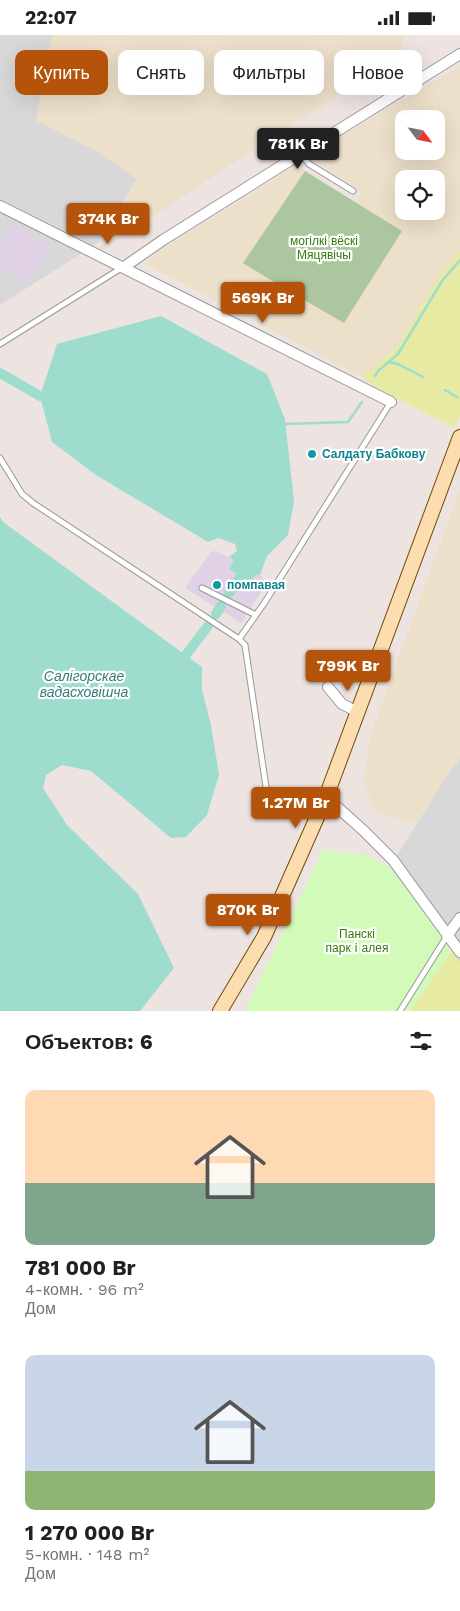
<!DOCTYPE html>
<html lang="ru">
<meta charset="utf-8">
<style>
:root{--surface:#fff;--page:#f6f6f6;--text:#202124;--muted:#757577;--accent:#b45309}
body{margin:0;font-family:"Work Sans",sans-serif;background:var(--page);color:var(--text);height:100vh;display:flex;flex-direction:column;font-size:19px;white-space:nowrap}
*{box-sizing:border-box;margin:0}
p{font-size:16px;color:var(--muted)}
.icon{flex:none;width:28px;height:28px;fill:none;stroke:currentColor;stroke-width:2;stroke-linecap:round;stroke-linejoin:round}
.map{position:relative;height:976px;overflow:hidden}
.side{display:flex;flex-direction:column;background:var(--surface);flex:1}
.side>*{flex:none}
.top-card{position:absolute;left:15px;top:15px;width:430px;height:45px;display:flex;gap:10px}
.needle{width:32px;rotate:122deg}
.tools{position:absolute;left:395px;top:75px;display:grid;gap:10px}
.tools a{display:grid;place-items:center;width:50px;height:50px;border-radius:10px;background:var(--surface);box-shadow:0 5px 20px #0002;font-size:25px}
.price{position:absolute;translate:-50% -42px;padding:0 11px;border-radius:5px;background:var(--accent);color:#fff;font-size:16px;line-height:32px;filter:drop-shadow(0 1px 2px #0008)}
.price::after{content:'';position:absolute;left:50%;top:30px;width:15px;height:11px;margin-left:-8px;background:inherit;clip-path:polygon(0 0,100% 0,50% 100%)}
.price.selected{background:#222;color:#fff}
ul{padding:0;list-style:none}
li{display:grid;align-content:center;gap:10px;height:265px;padding:0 25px}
li span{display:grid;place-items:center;height:155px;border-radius:10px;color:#555}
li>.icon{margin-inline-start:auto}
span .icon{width:90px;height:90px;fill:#fffc;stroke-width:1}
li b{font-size:21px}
h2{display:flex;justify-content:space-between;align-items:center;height:60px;padding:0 25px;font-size:21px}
.pill{padding:0 18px;border-radius:10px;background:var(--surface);box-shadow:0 5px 20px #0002;font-size:18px;line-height:45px}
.pill.selected{background:var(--accent);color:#fff}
.status{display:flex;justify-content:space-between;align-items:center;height:35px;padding:0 25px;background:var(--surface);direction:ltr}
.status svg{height:14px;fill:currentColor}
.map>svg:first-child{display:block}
</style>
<div class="status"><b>22:07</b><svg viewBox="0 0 49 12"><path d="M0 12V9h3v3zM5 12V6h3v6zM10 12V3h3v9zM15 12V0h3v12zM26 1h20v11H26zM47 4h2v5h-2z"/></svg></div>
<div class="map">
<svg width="460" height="976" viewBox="0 0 460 976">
<rect width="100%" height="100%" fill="#ede3e0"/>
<path fill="#d9d8d8" d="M 0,0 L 52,0 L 36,85 L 100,118 L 137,144 L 98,208 L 0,270 Z
M 460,723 L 460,927 L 390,832 L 442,748 Z"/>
<path fill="#e1d1e7" d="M 13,189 L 52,211 L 29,248 L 0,232 L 0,211 Z
M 215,516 L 229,522 L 260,540 L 267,548 L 241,588 L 185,553 L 211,517 Z"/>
<path fill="#ede0ca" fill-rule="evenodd" d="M 52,0 L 404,0 L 400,19 L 100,216 L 137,144 L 100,118 L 36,85 Z
M 460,31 L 460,215 L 436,245 L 396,314 L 362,342 L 145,229 L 157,217 L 296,131 L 305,136 L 244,228 L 292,258 L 344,287 L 402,196 L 356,168 L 361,157 L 316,127 L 315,117 ZM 404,84 L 436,84 L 436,116 L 404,116 ZM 404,144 L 436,144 L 436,176 L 404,176 Z
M 460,454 L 460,723 L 442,748 L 416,789 L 376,777 L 363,748 L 371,699 Z"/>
<path fill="#e7eaa3" d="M 460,215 L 460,380 L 454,393 L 376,352 L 362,342 L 396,314 L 436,245 Z
M 452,916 L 460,927 L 460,976 L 410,976 Z"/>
<path fill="#acc7a0" d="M 305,136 L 402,196 L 344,288 L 292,258 L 243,228 Z"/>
<path fill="#d2fbb9" d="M 323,815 L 363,819 L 390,832 L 452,916 L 410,976 L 245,976 Z"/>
<path fill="#9eddce" d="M 161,281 L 267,339 L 285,384 L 294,466 L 288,500 L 267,521 L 260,540 L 256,539 L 251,547 L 229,534 L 234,525 L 229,522 L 237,516 L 235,509 L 218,503 L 208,507 L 203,504 L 96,440 L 52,407 L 40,361 L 57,309 Z
M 0,482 L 3,487 L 202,632 L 202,655 L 211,690 L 219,740 L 207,780 L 186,802 L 171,803 L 91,736 L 62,730 L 46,740 L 43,753 L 67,790 L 138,859 L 174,933 L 140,976 L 0,976 Z"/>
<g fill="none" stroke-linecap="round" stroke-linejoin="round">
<path stroke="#9eddce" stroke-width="2.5" d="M 389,327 L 398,329 L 423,342
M 375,341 L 378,336 L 398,319 L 442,246 L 460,225
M 445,355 L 457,362
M 285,389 L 348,387 L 362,367"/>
<path stroke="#9eddce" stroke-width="10" d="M 0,338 L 40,361
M 229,558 L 241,541
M 216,579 L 221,571
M 178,630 L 208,591"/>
<defs>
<path id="service" d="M 301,119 L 309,129 L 353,156
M 0,309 L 123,232
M 0,423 L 22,459 L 33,468 L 239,604 L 265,567 L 391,367
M 202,553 L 256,580
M 239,604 L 245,610 L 266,752
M 400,976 L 447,901"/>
<path id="minor" d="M 0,171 L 391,367
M 124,232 L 163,205 L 460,19
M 328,652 L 342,669 L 358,677
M 326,762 L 364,796 L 393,825 L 460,917
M 447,901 L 460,883"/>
<path id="secondary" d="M 220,976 L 264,902 L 326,762 L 460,402"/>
</defs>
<use href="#service" stroke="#989898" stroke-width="7"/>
<use href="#minor" stroke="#989898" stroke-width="12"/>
<use href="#secondary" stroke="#734b01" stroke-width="16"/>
<use href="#service" stroke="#fff" stroke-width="5"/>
<use href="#minor" stroke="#fff" stroke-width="10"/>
<use href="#secondary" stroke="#fbddb0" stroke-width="14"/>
</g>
<g fill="#0f9aa8" stroke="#fff" stroke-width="2">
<circle cx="312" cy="419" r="5"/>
<circle cx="217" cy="550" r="5"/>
</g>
<g text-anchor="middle" stroke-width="4.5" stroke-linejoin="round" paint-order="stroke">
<g font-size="12" fill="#337b07" stroke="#fff">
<text x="324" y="210">могілкі вёскі<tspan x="324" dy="14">Мяцявічы</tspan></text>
<text x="357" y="903">Панскі<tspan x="357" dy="14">парк і алея</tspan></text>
</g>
<g font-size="12" font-weight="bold" fill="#0d838f" stroke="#fff" text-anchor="start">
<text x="322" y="423">Салдату Бабкову</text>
<text x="227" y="554">помпавая</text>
</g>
<g font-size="14" font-style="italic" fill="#357b7e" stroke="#fff">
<text x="84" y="646">Салігорскае<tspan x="84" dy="16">вадасховішча</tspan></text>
</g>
</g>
</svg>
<div class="tools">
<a><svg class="needle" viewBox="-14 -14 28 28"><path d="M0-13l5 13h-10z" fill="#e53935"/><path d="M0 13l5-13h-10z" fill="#757577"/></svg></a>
<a><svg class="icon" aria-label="locate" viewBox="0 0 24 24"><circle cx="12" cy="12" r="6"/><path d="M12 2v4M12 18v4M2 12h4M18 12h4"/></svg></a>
</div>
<b class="price selected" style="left:298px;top:135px">781K Br</b>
<b class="price" style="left:108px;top:210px">374K Br</b>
<b class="price" style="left:263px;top:289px">569K Br</b>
<b class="price" style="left:348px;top:657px">799K Br</b>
<b class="price" style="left:296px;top:794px">1.27M Br</b>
<b class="price" style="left:248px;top:901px">870K Br</b>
<div class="top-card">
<a class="pill selected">Купить</a>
<a class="pill">Снять</a>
<a class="pill">Фильтры</a>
<a class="pill">Новое</a>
</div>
</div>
<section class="side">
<h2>Объектов: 6<svg class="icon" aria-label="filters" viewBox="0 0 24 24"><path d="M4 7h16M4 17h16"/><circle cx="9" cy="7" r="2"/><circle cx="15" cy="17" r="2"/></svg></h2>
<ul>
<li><span style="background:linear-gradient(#ffd9b3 60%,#7fa58c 0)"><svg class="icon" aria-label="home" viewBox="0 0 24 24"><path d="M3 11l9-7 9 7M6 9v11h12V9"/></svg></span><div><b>781 000 Br</b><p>4-комн. · 96 m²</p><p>Дом</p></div></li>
<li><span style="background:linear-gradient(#c9d6e8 75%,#8fb573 0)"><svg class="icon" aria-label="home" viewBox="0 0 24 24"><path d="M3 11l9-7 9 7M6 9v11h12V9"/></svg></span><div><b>1 270 000 Br</b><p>5-комн. · 148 m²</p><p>Дом</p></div></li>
</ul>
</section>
